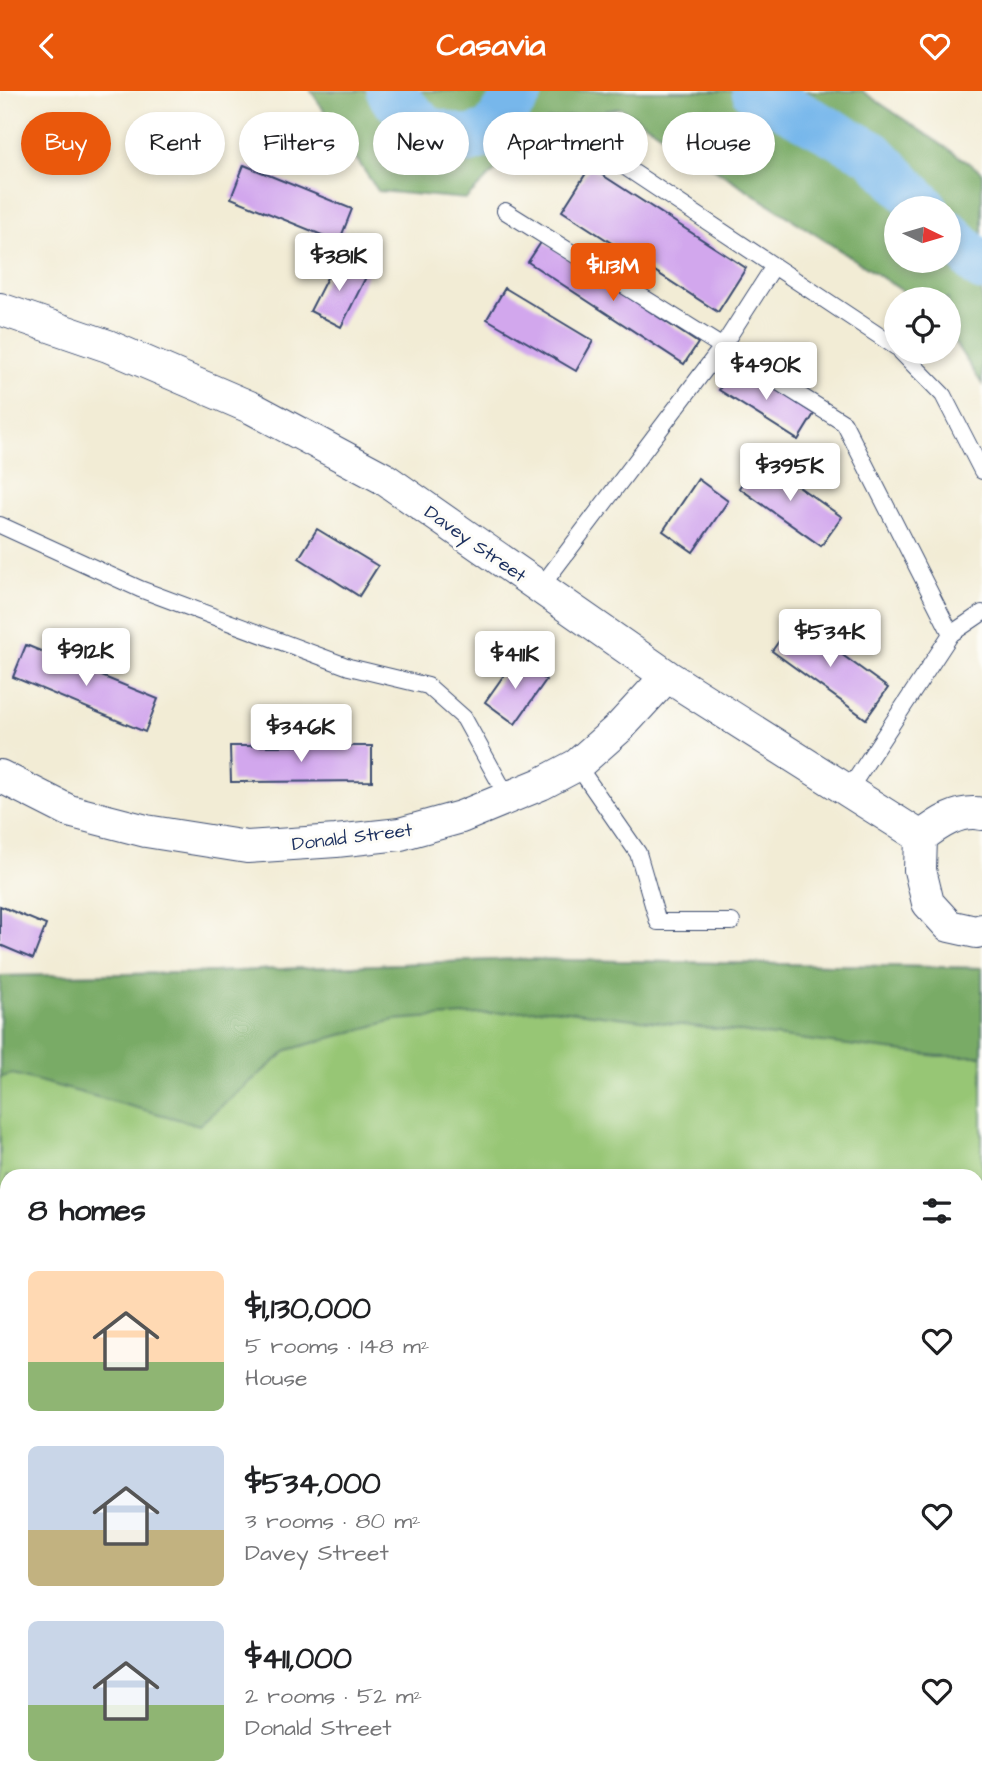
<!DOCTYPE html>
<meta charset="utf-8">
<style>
:root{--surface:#fff;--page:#f2f2f2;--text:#202124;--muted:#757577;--accent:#ea580c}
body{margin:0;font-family:"Architects Daughter",sans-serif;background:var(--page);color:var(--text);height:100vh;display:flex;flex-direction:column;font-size:26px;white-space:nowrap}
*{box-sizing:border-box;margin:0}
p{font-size:23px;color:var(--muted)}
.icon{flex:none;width:38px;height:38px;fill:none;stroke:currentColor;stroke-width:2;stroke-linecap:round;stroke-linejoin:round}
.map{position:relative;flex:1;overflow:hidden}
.details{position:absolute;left:0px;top:1078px;width:984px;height:623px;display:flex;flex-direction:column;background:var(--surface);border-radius:21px 21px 0 0;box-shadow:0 4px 10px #0003}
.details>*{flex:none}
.banner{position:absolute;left:21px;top:21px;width:942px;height:63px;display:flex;gap:14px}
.needle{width:46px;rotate:95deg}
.buttons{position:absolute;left:884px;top:105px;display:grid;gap:14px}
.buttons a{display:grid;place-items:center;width:77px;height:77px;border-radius:50%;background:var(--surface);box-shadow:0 4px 10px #0003;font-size:35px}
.price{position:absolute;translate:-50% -60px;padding:0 16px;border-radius:7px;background:#fff;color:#222;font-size:23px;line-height:46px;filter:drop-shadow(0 2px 4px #0008)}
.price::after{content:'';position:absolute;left:50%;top:42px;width:21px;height:16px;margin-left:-10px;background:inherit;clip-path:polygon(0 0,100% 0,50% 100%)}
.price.current{background:var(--accent);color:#fff}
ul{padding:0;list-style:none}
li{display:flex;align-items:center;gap:21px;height:175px;padding:0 28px}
li span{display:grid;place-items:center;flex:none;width:196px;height:140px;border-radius:10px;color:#555}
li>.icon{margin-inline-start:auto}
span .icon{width:84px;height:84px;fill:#fffc;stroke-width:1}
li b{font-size:30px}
h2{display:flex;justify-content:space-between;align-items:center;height:84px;padding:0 28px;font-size:30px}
.chip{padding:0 24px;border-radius:32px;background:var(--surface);box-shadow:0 4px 10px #0003;font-size:24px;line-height:63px}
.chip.current{background:var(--accent);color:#fff}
header{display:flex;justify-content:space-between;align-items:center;height:91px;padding:0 28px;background:var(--accent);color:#fff;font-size:32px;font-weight:800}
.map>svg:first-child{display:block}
</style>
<header><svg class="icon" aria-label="back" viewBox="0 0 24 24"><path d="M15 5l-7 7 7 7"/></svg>Casavia<svg class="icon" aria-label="heart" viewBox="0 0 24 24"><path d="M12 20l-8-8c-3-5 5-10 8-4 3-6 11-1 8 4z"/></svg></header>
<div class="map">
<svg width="982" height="1701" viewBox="0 0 982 1701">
<rect width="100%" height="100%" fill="#fdfcf7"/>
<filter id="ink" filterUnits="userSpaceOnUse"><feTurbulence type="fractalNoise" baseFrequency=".0143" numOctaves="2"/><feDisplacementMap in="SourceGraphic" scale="14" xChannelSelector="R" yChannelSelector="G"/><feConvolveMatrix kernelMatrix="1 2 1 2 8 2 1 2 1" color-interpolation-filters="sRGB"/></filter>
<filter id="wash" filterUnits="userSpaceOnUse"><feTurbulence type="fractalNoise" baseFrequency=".00686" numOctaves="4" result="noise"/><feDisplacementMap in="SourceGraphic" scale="28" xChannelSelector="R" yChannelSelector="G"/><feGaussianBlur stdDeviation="1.57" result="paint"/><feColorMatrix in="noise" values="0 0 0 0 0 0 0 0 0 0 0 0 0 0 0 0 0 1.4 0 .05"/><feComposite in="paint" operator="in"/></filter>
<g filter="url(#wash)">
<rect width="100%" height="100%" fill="#f2ecd5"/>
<path fill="#97c675" stroke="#597a6a" stroke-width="2" fill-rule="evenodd" d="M 519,868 L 982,877 L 982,1701 L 0,1701 L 0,885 L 190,882 ZM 7,1085 L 976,1085 L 976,1694 L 7,1694 Z"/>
<path fill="#79ab66" stroke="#4a6d62" stroke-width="2" fill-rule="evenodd" d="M 311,0 L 862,0 L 982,81 L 982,293 L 949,243 L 948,208 L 915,208 L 621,17 L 547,29 L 466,108 L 378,100 ZM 896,117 L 948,117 L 948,170 L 896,170 Z
M 519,868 L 982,877 L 982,965 L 938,965 L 551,918 L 394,929 L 288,959 L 199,1034 L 13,983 L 0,986 L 0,885 L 190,882 Z
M 982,1219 L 982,1427 L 976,1421 L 976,1220 Z
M 977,1691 L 982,1698 L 982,1701 L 827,1701 L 824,1694 L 976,1694 Z"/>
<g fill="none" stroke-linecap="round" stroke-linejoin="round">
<path stroke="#77b7eb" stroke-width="47" d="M 390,0 L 393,6 L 426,38 L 467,49 L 492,41 L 520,0
M 755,0 L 873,63 L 925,117
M 948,142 L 982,177"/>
</g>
<g id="blocks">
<path fill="#d2a7ed" d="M 244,74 L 352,118 L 339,151 L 231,107 Z
M 590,76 L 746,177 L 718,221 L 562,120 Z
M 542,150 L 698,252 L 684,273 L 528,171 Z
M 336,169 L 367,184 L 341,236 L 310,220 Z
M 505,197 L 593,250 L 576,280 L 487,228 Z
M 735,273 L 814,323 L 798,349 L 719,299 Z
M 759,368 L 842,426 L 821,455 L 739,397 Z
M 698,388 L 728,410 L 693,461 L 663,440 Z
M 317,438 L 378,475 L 359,505 L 299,467 Z
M 794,529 L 888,597 L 866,628 L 772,560 Z
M 26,554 L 158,608 L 145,641 L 13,586 Z
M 516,567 L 546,589 L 515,633 L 485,611 Z
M 230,655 L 372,655 L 372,690 L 231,691 Z
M 0,815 L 46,834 L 33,868 L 0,854 Z"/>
</g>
</g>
<g filter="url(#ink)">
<use href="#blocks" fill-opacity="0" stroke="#3b4b70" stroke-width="2"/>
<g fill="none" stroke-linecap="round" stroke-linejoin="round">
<defs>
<path id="service" d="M 568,38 L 896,256
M 505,120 L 844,332 L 951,543 L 848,700
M 901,261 L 943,304 L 982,380
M 0,434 L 140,498 L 349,576 L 428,595 L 464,627 L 508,707
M 540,497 L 722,256 L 774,175
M 951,543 L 982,522
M 577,674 L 638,762 L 658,831 L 732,831"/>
<path id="minor" d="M 0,218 L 108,255 L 252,317 L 383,387 L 667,585 L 921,746
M 0,685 L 69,720 L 146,740 L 247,756 L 336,750 L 400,743 L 461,726 L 541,693 L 577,674 L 620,636 L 667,585
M 921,746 L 920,779 L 928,812 L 949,835 L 976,841 L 982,839
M 921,746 C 938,733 959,718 982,723"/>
</defs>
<use href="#service" stroke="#3b4b70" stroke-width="18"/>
<use href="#minor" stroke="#3b4b70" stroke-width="34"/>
<use href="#service" stroke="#fff" stroke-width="16"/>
<use href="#minor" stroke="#fff" stroke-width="32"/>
</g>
</g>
<g text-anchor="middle" stroke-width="6" stroke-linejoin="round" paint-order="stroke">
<g font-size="19" fill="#1b2f5e" stroke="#fdfcf7">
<text transform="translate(476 452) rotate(35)" y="7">Davey Street</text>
<text transform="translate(352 745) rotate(-7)" y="7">Donald Street</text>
</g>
</g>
</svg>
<div class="buttons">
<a><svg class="needle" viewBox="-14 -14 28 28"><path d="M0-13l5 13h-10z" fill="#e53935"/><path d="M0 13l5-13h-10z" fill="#757577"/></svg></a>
<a><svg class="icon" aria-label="locate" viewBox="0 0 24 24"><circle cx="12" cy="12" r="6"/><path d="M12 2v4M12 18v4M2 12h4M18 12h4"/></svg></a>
</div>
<b class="price" style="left:339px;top:202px">$381K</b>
<b class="price current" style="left:613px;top:212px">$1.13M</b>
<b class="price" style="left:766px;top:311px">$490K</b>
<b class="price" style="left:790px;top:412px">$395K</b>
<b class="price" style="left:830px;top:578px">$534K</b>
<b class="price" style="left:86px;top:597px">$912K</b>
<b class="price" style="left:515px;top:600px">$411K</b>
<b class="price" style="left:301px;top:673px">$346K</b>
<div class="banner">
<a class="chip current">Buy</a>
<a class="chip">Rent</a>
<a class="chip">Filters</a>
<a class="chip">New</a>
<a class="chip">Apartment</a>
<a class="chip">House</a>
</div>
<section class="details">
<h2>8 homes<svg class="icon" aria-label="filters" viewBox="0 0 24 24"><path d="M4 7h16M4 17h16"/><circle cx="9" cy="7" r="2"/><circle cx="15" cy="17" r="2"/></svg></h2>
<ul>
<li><span style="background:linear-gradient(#ffd9b3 65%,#8fb573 0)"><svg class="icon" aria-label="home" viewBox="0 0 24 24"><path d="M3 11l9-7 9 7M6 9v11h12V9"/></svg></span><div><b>$1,130,000</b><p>5 rooms · 148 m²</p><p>House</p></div><svg class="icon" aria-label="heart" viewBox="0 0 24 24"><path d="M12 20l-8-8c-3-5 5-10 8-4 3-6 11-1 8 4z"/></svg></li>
<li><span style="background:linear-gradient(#c9d6e8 60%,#c2b280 0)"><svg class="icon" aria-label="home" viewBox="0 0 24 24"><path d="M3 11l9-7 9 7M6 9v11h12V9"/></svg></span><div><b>$534,000</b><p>3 rooms · 80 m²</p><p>Davey Street</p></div><svg class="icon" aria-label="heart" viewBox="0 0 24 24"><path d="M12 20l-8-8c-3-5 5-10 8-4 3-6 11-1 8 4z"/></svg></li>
<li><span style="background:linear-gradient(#c9d6e8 60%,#8fb573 0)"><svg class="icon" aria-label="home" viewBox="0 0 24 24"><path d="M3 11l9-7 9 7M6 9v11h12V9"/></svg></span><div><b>$411,000</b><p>2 rooms · 52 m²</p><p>Donald Street</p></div><svg class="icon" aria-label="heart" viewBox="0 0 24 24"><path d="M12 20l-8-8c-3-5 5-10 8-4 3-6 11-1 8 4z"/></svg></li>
</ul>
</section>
</div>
